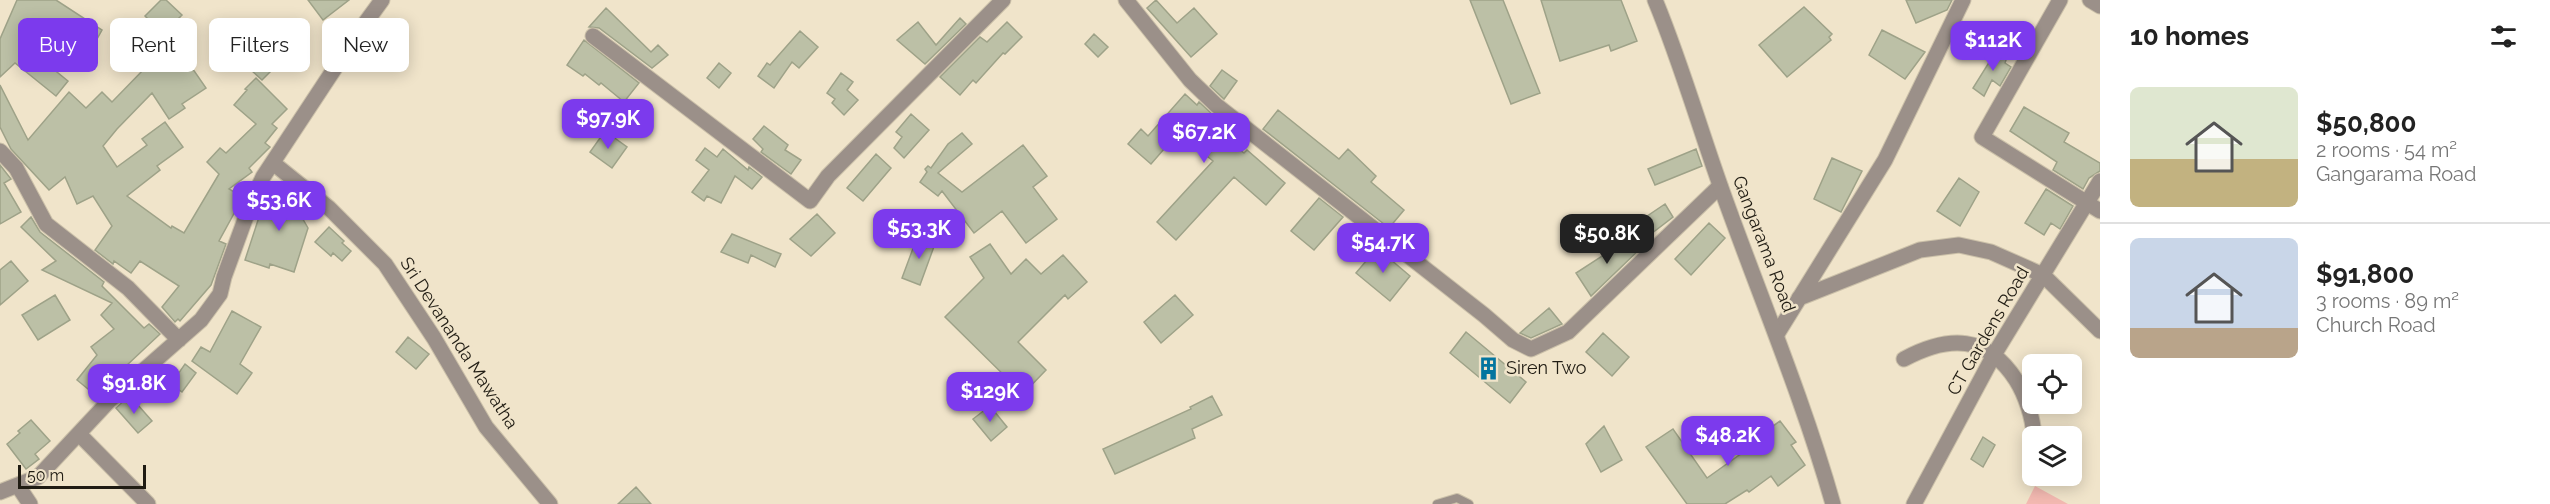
<!DOCTYPE html>
<meta charset="utf-8">
<style>
:root{--surface:#fff;--page:#f6f6f6;--text:#222;--muted:#767676;--line:#e0e0e0;--accent:#7c3aed}
body{margin:0;font-family:Raleway,sans-serif;background:var(--page);color:var(--text);height:100vh;display:flex;flex-direction:column;font-size:22px;white-space:nowrap}
*{box-sizing:border-box;margin:0}
p{font-size:20px;color:var(--muted)}
.icon{flex:none;width:33px;height:33px;fill:none;stroke:currentColor;stroke-width:2;stroke-linecap:round;stroke-linejoin:round}
.map{position:relative;flex:1;overflow:hidden}
.side{display:flex;flex-direction:column;background:var(--surface);width:450px}
.side>*{flex:none}
.banner{position:absolute;left:18px;top:18px;width:570px;height:54px;display:flex;gap:12px}
.controls{position:absolute;left:2022px;top:354px;display:grid;gap:12px}
.controls a{display:grid;place-items:center;width:60px;height:60px;border-radius:9px;background:var(--surface);box-shadow:0 3px 15px #0003;font-size:30px}
.scale{position:absolute;left:18px;bottom:15px;width:128px;box-sizing:border-box;padding-left:6px;border:3px solid #201c13;border-top:0;font-size:16px;line-height:21px;white-space:nowrap;color:#201c13;-webkit-text-stroke:4px #f0e4ca;paint-order:stroke}
.price{position:absolute;translate:-50% -51px;padding:0 14px;border-radius:12px;background:var(--accent);color:#fff;font-size:20px;line-height:39px;filter:drop-shadow(0 2px 3px #0008)}
.price::after{content:'';position:absolute;left:50%;top:36px;width:18px;height:14px;margin-left:-9px;background:inherit;clip-path:polygon(0 0,100% 0,50% 100%)}
.price.active{background:#222;color:#fff}
ul{padding:0;list-style:none}
li{display:flex;align-items:center;gap:18px;height:150px;padding:0 30px}
li+li{border-top:2px solid var(--line)}
li span{display:grid;place-items:center;flex:none;width:168px;height:120px;border-radius:9px;color:#555}
li>.icon{margin-inline-start:auto}
span .icon{width:72px;height:72px;fill:#fffc;stroke-width:1}
li b{font-size:26px}
h2{display:flex;justify-content:space-between;align-items:center;height:72px;padding:0 30px;font-size:26px}
.chip{padding:0 21px;border-radius:9px;background:var(--surface);box-shadow:0 3px 15px #0003;font-size:21px;line-height:54px}
.chip.active{background:var(--accent);color:#fff}
main{display:flex;flex:1;min-height:0}
.map>svg:first-child{display:block}
</style>
<main>
<div class="map">
<svg width="2100" height="504" viewBox="0 0 2100 504">
<rect width="100%" height="100%" fill="#f0e4ca"/>
<path fill="#f3b9b1" d="M 2035,486 L 2068,504 L 2026,504 Z"/>
<path fill="#bcc0a6" stroke="#9ea288" stroke-width="1.5" d="M 17,0 L 56,0 L 102,30 L 87,57 L 72,48 L 57,72 L 68,81 L 56,96 L 15,63 L 0,77 L 0,39 Z
M 161,0 L 166,0 L 182,15 L 158,39 L 160,44 L 152,47 L 177,69 L 188,62 L 206,88 L 182,104 L 185,108 L 169,119 L 152,93 L 117,129 L 103,146 L 117,167 L 147,145 L 142,139 L 165,122 L 183,147 L 157,166 L 160,170 L 127,196 L 171,228 L 172,226 L 184,233 L 219,174 L 207,162 L 220,148 L 226,153 L 256,124 L 234,105 L 247,90 L 245,89 L 256,78 L 287,109 L 272,124 L 277,128 L 265,143 L 270,147 L 249,168 L 252,172 L 229,189 L 243,197 L 219,241 L 226,244 L 211,285 L 180,321 L 178,319 L 175,322 L 162,307 L 179,286 L 140,261 L 131,273 L 114,261 L 113,264 L 95,250 L 112,226 L 93,196 L 77,204 L 65,177 L 49,190 L 11,149 L 0,127 L 0,85 L 28,140 L 69,92 L 86,108 L 102,92 L 112,102 L 145,68 L 125,24 L 137,34 L 155,26 L 145,16 Z
M 308,0 L 349,0 L 323,20 Z
M 1156,0 L 1177,23 L 1194,8 L 1217,34 L 1191,57 L 1147,8 Z
M 1470,0 L 1503,0 L 1540,93 L 1511,104 Z
M 1541,0 L 1621,0 L 1637,41 L 1611,51 L 1609,45 L 1560,61 Z
M 1906,0 L 1952,0 L 1947,10 L 1916,23 Z
M 1804,7 L 1832,34 L 1829,37 L 1831,40 L 1787,77 L 1759,45 Z
M 606,8 L 651,52 L 658,45 L 668,55 L 652,68 L 599,28 L 589,27 Z
M 960,18 L 966,24 L 925,64 L 897,40 L 918,22 L 936,45 Z
M 1007,22 L 1022,37 L 1005,54 L 1003,53 L 976,83 L 973,80 L 960,95 L 940,77 L 980,37 L 987,42 Z
M 1882,30 L 1925,52 L 1905,79 L 1869,55 Z
M 800,31 L 818,47 L 799,68 L 792,62 L 774,88 L 758,76 L 767,63 L 770,65 Z
M 1094,34 L 1108,47 L 1098,57 L 1085,44 Z
M 584,40 L 639,83 L 624,102 L 601,83 L 599,85 L 585,74 L 583,76 L 567,65 Z
M 261,42 L 281,61 L 262,80 L 242,62 Z
M 1998,48 L 2008,54 L 2005,63 L 2011,67 L 2000,86 L 1992,80 L 1984,96 L 1973,88 Z
M 719,63 L 731,73 L 719,88 L 707,78 Z
M 1222,70 L 1237,81 L 1224,99 L 1210,86 Z
M 841,73 L 853,82 L 847,90 L 858,100 L 844,115 L 832,103 L 835,99 L 827,93 Z
M 1185,94 L 1197,105 L 1199,102 L 1212,114 L 1205,122 L 1244,153 L 1247,150 L 1285,183 L 1266,205 L 1234,177 L 1176,240 L 1157,222 L 1213,161 L 1178,133 L 1151,164 L 1128,144 L 1141,129 L 1148,136 Z
M 2024,107 L 2069,133 L 2064,142 L 2100,163 L 2100,171 L 2089,178 L 2083,189 L 2053,170 L 2057,162 L 2010,131 Z
M 1278,110 L 1339,159 L 1348,149 L 1376,176 L 1371,182 L 1404,210 L 1389,228 L 1263,129 Z
M 911,114 L 929,130 L 904,158 L 894,148 L 902,137 L 896,132 Z
M 764,126 L 788,145 L 785,150 L 801,160 L 791,174 L 761,152 L 763,149 L 753,139 Z
M 605,131 L 627,147 L 612,168 L 590,152 Z
M 962,133 L 972,144 L 938,173 L 962,192 L 1023,145 L 1047,176 L 1033,187 L 1057,219 L 1026,243 L 1002,211 L 974,233 L 942,191 L 938,196 L 920,182 L 927,172 L 925,169 L 928,166 L 931,168 L 948,144 Z
M 705,148 L 717,157 L 723,149 L 748,170 L 749,167 L 762,177 L 752,189 L 735,176 L 721,203 L 707,196 L 704,201 L 692,192 L 709,170 L 696,160 Z
M 1696,149 L 1702,166 L 1655,185 L 1648,169 Z
M 876,154 L 891,168 L 863,201 L 847,188 Z
M 1832,158 L 1862,171 L 1841,212 L 1814,199 Z
M 0,165 L 11,179 L 4,183 L 21,212 L 0,224 Z
M 1959,178 L 1979,192 L 1960,226 L 1937,211 Z
M 284,184 L 308,205 L 300,214 L 308,228 L 294,272 L 270,264 L 269,268 L 245,260 L 262,208 Z
M 2046,189 L 2073,206 L 2060,229 L 2051,223 L 2044,235 L 2025,223 Z
M 1319,198 L 1343,217 L 1314,250 L 1291,231 Z
M 1665,204 L 1673,217 L 1647,237 L 1637,223 Z
M 817,214 L 835,233 L 811,256 L 790,239 Z
M 31,217 L 40,232 L 104,282 L 102,286 L 144,328 L 149,324 L 160,334 L 126,366 L 129,370 L 99,398 L 77,380 L 97,355 L 91,347 L 114,329 L 101,315 L 112,303 L 42,270 L 56,261 L 21,227 Z
M 1709,223 L 1725,238 L 1691,275 L 1675,259 Z
M 329,227 L 344,241 L 342,243 L 351,251 L 342,261 L 333,253 L 331,256 L 315,242 Z
M 732,234 L 781,254 L 775,267 L 751,255 L 748,263 L 721,252 Z
M 918,235 L 936,241 L 920,285 L 902,278 Z
M 1633,236 L 1641,248 L 1591,296 L 1576,273 Z
M 990,244 L 1011,274 L 1026,259 L 1041,274 L 1063,255 L 1087,282 L 1068,299 L 1065,295 L 1018,342 L 1046,370 L 1023,394 L 945,317 L 984,278 L 970,257 Z
M 1377,248 L 1410,276 L 1390,301 L 1356,273 Z
M 11,261 L 28,281 L 0,305 L 0,270 Z
M 55,295 L 70,320 L 38,340 L 22,315 Z
M 1175,295 L 1193,315 L 1161,343 L 1144,322 Z
M 1549,308 L 1562,324 L 1531,338 L 1520,333 Z
M 232,311 L 261,327 L 240,364 L 252,373 L 237,394 L 192,361 L 201,347 L 210,352 Z
M 1466,332 L 1526,382 L 1510,403 L 1450,353 Z
M 1603,333 L 1629,357 L 1612,376 L 1586,352 Z
M 408,337 L 429,354 L 416,369 L 396,352 Z
M 185,364 L 196,373 L 182,392 L 171,384 Z
M 1212,396 L 1222,415 L 1192,429 L 1195,438 L 1115,474 L 1103,449 L 1191,409 L 1190,407 Z
M 127,398 L 134,406 L 137,404 L 152,421 L 138,433 L 116,408 Z
M 990,406 L 1007,427 L 991,441 L 973,419 Z
M 31,420 L 50,441 L 35,454 L 39,459 L 26,469 L 7,444 L 20,433 L 18,431 Z
M 1780,421 L 1796,442 L 1791,445 L 1805,465 L 1778,486 L 1771,476 L 1749,492 L 1747,490 L 1725,504 L 1687,504 L 1646,447 L 1673,429 L 1707,478 L 1749,448 L 1747,445 Z
M 1604,426 L 1622,460 L 1601,472 L 1586,444 Z
M 1983,437 L 1995,445 L 1983,467 L 1971,459 Z
M 636,487 L 651,504 L 618,504 Z"/>
<g fill="none" stroke-linecap="round" stroke-linejoin="round">
<defs>
<path id="service" d="M 1437,504 L 1457,498 L 1469,504"/>
<path id="minor" d="M 1126,0 L 1190,80 L 1216,105 L 1484,315 L 1513,340 L 1531,349 L 1568,332 L 1720,186
M 2060,0 L 1982,137 L 2100,211
M 2090,0 L 2100,6
M 593,36 L 810,201 L 828,176 L 1003,0
M 0,151 L 16,168 L 46,224 L 128,288 L 179,340
M 273,163 L 329,208 L 385,264 L 434,338 L 486,427 L 550,504
M 1799,298 L 1920,250 L 1959,245 L 1991,252 L 2043,275 L 2100,331
M 1777,334 L 1885,160 L 1963,0
M 1904,359 C 1949,335 1987,335 2016,380 C 2026,396 2033,418 2034,436
M 79,434 L 148,504
M 18,486 L 30,504
M 0,492 L 38,477 L 110,400 L 201,320 L 220,294 L 224,277 L 251,203 L 263,177 L 358,33 L 382,0
M 1914,504 L 1995,353 L 2100,181"/>
<path id="tertiary" d="M 1655,0 C 1680,60 1698,123 1720,185 C 1758,292 1802,395 1833,504"/>
</defs>
<use href="#service" stroke="#cbc0a9" stroke-width="10"/>
<use href="#minor" stroke="#cbc0a9" stroke-width="17"/>
<use href="#tertiary" stroke="#cbc0a9" stroke-width="17"/>
<use href="#service" stroke="#9b9089" stroke-width="8"/>
<use href="#minor" stroke="#9b9089" stroke-width="15"/>
<use href="#tertiary" stroke="#9b9089" stroke-width="15"/>
</g>
<defs>
<symbol id="building-bare" viewBox="-9 -9 18 18"><path d="M-4-6H4V6H1V3H-1V6H-4ZM-2.5-4.3h1.7v1.8h-1.7ZM.8-4.3h1.7v1.8H.8ZM-2.5-1h1.7V.8h-1.7ZM.8-1h1.7V.8H.8Z" fill="#03759f" stroke="#f0e4ca" stroke-width="2.5" paint-order="stroke"/></symbol>
</defs>
<g fill-rule="evenodd">
<use href="#building-bare" x="1472" y="352" width="33" height="33"/>
</g>
<g text-anchor="middle" stroke-width="5" stroke-linejoin="round" paint-order="stroke">
<g font-size="18" fill="#201c13" stroke="#f0e4ca">
<text transform="translate(1764 244) rotate(69)" y="6">Gangarama Road</text>
<text transform="translate(1988 331) rotate(-60)" y="6">CT Gardens Road</text>
<text transform="translate(459 343) rotate(57)" y="6">Sri Devananda Mawatha</text>
</g>
<g font-size="18" fill="#201c13" stroke="#f0e4ca" text-anchor="start">
<text x="1506" y="374">Siren Two</text>
</g>
</g>
</svg>
<div class="controls">
<a><svg class="icon" aria-label="locate" viewBox="0 0 24 24"><circle cx="12" cy="12" r="6"/><path d="M12 2v4M12 18v4M2 12h4M18 12h4"/></svg></a>
<a><svg class="icon" aria-label="layers" viewBox="0 0 24 24"><path d="M12 4l9 5-9 5-9-5zM3 14l9 5 9-5"/></svg></a>
</div>
<div class="scale">50 m</div>
<b class="price" style="left:1993px;top:72px">$112K</b>
<b class="price" style="left:608px;top:150px">$97.9K</b>
<b class="price" style="left:1204px;top:164px">$67.2K</b>
<b class="price" style="left:279px;top:232px">$53.6K</b>
<b class="price" style="left:919px;top:260px">$53.3K</b>
<b class="price active" style="left:1607px;top:265px">$50.8K</b>
<b class="price" style="left:1383px;top:274px">$54.7K</b>
<b class="price" style="left:134px;top:415px">$91.8K</b>
<b class="price" style="left:990px;top:423px">$129K</b>
<b class="price" style="left:1728px;top:467px">$48.2K</b>
<div class="banner">
<a class="chip active">Buy</a>
<a class="chip">Rent</a>
<a class="chip">Filters</a>
<a class="chip">New</a>
</div>
</div>
<section class="side">
<h2>10 homes<svg class="icon" aria-label="filters" viewBox="0 0 24 24"><path d="M4 7h16M4 17h16"/><circle cx="9" cy="7" r="2"/><circle cx="15" cy="17" r="2"/></svg></h2>
<ul>
<li><span style="background:linear-gradient(#dfe7d0 60%,#c2b280 0)"><svg class="icon" aria-label="home" viewBox="0 0 24 24"><path d="M3 11l9-7 9 7M6 9v11h12V9"/></svg></span><div><b>$50,800</b><p>2 rooms · 54 m²</p><p>Gangarama Road</p></div></li>
<li><span style="background:linear-gradient(#c9d6e8 75%,#b9a48a 0)"><svg class="icon" aria-label="home" viewBox="0 0 24 24"><path d="M3 11l9-7 9 7M6 9v11h12V9"/></svg></span><div><b>$91,800</b><p>3 rooms · 89 m²</p><p>Church Road</p></div></li>
</ul>
</section>
</main>
